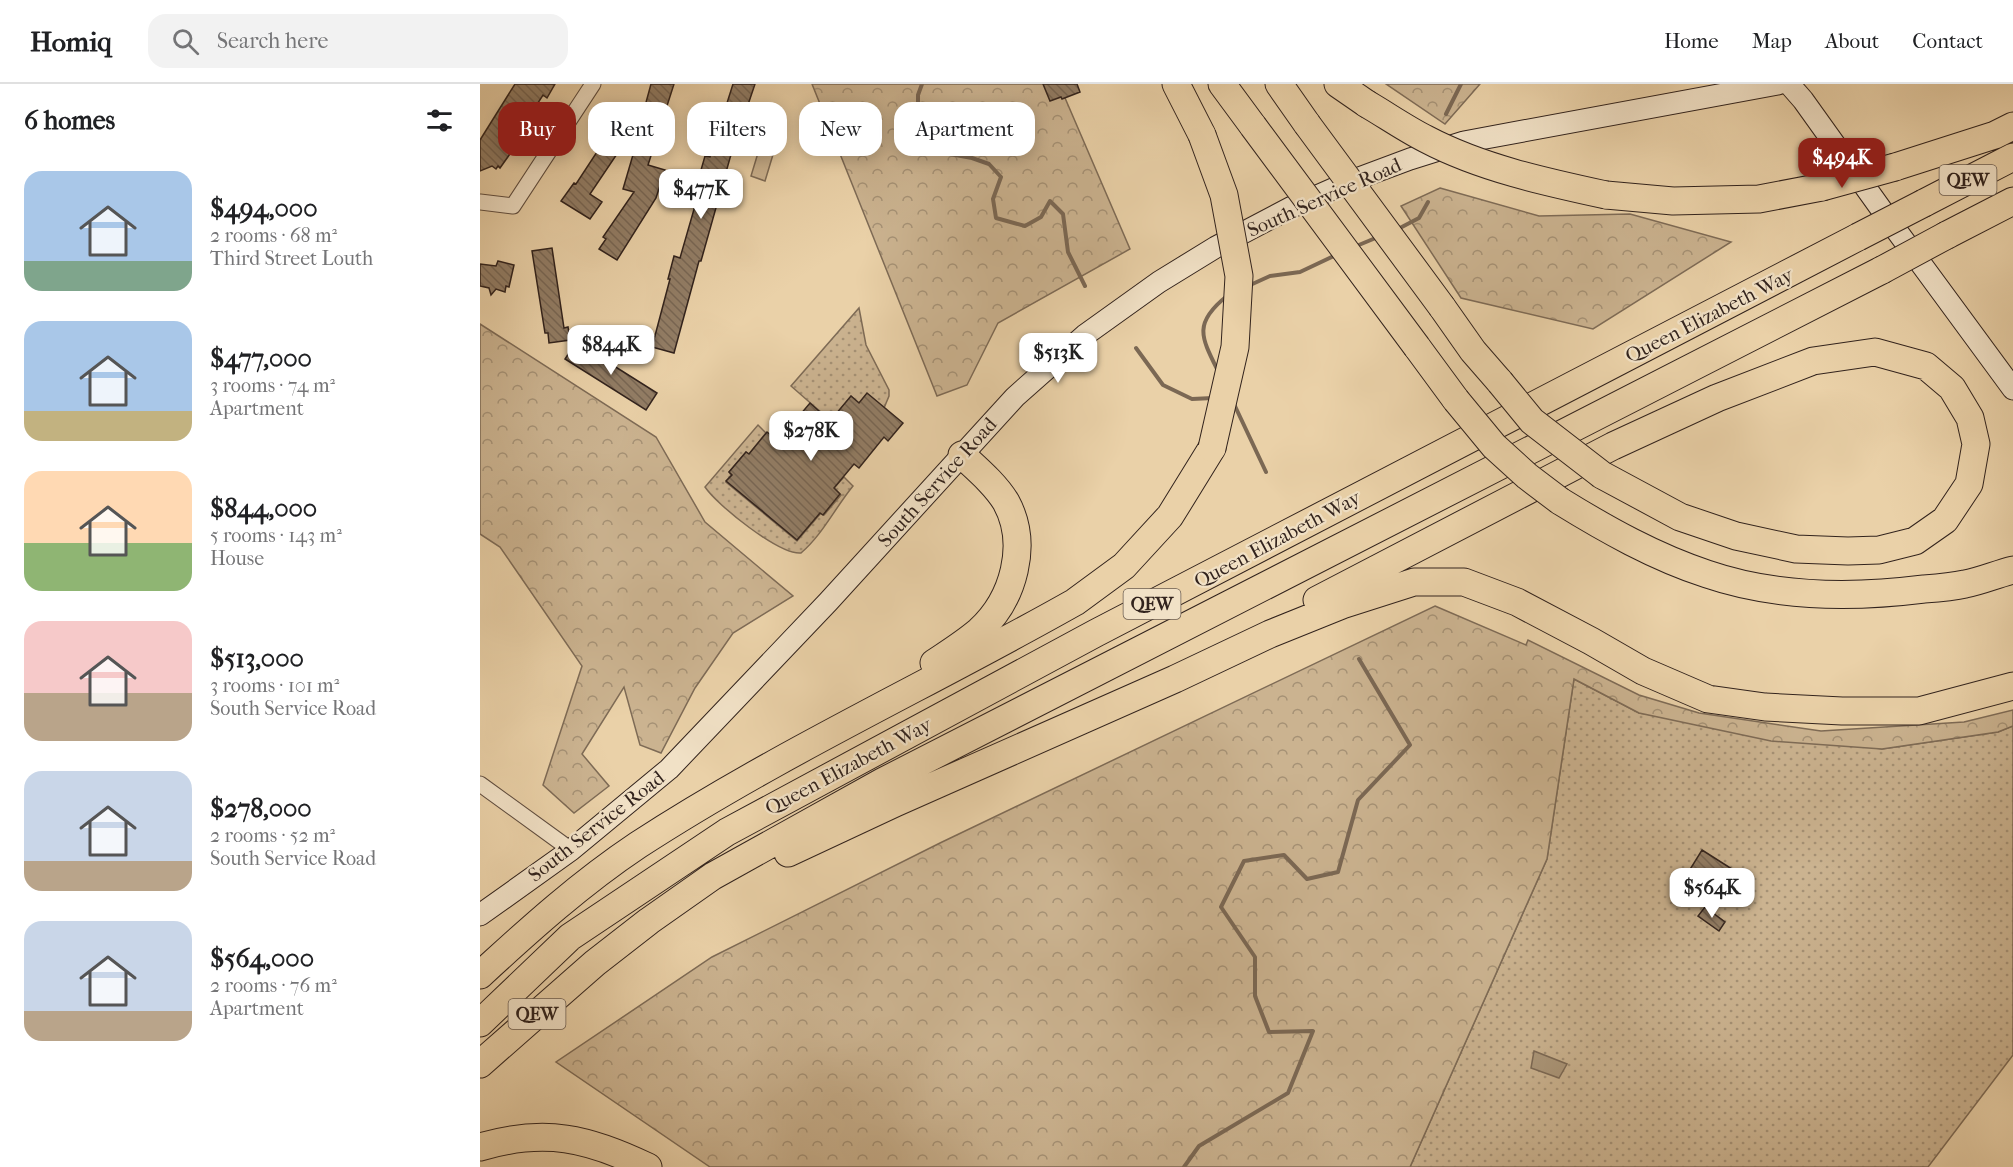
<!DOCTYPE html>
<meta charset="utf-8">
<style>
:root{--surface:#fff;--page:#f2f2f2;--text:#202124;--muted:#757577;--line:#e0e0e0;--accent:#8f2418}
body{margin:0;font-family:"IM FELL French Canon",serif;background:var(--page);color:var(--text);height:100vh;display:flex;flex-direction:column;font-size:22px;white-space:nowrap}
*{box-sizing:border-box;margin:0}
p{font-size:20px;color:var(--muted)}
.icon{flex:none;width:33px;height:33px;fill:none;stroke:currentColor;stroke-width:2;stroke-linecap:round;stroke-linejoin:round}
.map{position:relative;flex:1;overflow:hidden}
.panel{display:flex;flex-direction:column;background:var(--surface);width:480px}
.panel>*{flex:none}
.top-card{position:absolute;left:18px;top:18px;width:570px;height:54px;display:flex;gap:12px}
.price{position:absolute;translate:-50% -51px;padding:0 14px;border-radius:12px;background:#fff;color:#222;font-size:20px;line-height:39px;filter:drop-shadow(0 2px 3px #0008)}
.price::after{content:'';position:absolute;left:50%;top:36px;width:18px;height:14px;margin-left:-9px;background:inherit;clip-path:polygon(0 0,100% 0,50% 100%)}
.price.selected{background:var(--accent);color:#fff}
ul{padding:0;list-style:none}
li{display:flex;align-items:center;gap:18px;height:150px;padding:0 24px}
li span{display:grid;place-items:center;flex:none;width:168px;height:120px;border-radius:18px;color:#555}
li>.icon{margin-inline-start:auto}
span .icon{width:72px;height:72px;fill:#fffc;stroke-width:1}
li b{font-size:26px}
h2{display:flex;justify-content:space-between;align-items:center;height:72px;padding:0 24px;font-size:26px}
.pill{padding:0 21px;border-radius:18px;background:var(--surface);box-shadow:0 3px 15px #0003;font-size:21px;line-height:54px}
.pill.selected{background:var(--accent);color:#fff}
header{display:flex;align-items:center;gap:36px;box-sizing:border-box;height:84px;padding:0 30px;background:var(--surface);border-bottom:2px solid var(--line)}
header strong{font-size:28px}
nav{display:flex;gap:33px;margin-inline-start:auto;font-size:21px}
.search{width:420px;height:54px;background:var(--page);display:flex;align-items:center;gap:15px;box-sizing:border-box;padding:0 21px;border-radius:18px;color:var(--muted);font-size:22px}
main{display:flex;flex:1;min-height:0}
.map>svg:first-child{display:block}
</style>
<header>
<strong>Homiq</strong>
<div class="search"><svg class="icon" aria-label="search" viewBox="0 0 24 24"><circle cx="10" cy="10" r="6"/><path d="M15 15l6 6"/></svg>Search here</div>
<nav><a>Home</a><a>Map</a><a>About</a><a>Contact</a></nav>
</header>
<main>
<section class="panel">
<h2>6 homes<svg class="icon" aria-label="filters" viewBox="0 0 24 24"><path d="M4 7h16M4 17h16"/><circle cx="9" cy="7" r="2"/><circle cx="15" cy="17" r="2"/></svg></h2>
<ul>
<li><span style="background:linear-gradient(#a9c7e8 75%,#7fa58c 0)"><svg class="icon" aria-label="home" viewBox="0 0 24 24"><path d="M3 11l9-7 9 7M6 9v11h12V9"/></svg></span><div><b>$494,000</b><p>2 rooms · 68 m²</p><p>Third Street Louth</p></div></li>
<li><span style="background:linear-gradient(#a9c7e8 75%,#c2b280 0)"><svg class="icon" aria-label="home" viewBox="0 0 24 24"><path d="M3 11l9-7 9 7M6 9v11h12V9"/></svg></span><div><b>$477,000</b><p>3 rooms · 74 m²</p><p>Apartment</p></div></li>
<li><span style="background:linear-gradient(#ffd9b3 60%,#8fb573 0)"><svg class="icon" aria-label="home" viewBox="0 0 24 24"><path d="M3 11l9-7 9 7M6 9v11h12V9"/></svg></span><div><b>$844,000</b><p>5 rooms · 143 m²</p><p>House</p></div></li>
<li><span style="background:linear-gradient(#f6c9c9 60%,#b9a48a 0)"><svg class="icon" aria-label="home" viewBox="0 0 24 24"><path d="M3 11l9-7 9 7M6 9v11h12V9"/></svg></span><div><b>$513,000</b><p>3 rooms · 101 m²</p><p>South Service Road</p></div></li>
<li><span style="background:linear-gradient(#c9d6e8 75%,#b9a48a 0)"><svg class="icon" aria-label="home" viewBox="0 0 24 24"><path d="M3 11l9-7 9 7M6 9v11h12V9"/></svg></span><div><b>$278,000</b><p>2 rooms · 52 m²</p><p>South Service Road</p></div></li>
<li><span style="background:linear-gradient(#c9d6e8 75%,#b9a48a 0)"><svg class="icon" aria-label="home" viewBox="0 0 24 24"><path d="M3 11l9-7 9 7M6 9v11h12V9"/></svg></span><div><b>$564,000</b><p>2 rooms · 76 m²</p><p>Apartment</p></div></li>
</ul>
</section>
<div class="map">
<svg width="1533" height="1083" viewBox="0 0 1533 1083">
<defs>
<pattern id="grass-dots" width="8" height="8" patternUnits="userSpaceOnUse" patternTransform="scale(1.5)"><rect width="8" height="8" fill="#cbb390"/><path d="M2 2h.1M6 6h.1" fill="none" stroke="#a59175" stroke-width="1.8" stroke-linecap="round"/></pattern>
<pattern id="forest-crowns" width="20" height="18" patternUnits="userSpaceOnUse" patternTransform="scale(1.5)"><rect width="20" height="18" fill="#cbb390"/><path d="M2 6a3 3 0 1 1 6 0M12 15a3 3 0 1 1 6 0" fill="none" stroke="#a59175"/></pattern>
<pattern id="building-back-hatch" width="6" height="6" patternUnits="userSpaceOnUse" patternTransform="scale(1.5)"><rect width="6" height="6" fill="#927d65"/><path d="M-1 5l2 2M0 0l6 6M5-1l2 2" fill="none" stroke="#786653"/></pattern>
</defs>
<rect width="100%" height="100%" fill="#ead1a8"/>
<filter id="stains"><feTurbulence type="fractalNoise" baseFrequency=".00333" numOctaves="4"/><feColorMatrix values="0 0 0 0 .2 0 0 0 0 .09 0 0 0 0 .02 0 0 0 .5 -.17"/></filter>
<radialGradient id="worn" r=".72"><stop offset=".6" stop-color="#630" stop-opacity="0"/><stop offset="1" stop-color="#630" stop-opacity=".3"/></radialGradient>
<path fill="url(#grass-dots)" stroke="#7e6b56" stroke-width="1.5" d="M 379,224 L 386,261 L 409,306 L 409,312 L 404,324 L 387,310 L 379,319 L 371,312 L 351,337 L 311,302 Z
M 278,341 L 286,349 L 269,370 L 266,368 L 249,388 L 251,391 L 246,398 L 317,457 L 341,429 L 344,431 L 361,411 L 354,404 L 364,393 L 373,402 C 355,424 343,450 321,469 C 299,471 237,421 225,403 Z
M 1094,595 L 1159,629 L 1402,665 L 1518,648 L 1533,642 L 1533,971 L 1448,1083 L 930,1083 L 1067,775 Z"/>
<path fill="url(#forest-crowns)" stroke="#7e6b56" stroke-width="1.5" d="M 332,0 L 579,0 L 650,165 L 518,239 L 487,301 L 457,312 Z
M 906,0 L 1000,0 L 965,40 Z
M 960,104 L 1059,132 L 1150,130 L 1251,158 L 1113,245 L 981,214 L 921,122 Z
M 0,240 L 176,353 L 225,438 L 313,512 L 253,549 L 215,604 L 181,669 L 160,661 L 144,603 L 102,670 L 129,702 L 94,729 L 63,701 L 102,582 L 20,463 L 0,450 Z
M 955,522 L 1046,561 L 1048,556 L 1159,611 L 1219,629 L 1341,647 L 1484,638 L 1533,626 L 1533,642 L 1518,648 L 1402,665 L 1291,657 L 1159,629 L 1094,595 L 1067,775 L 930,1083 L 230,1083 L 76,978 L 232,873 L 460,759 Z"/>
<path fill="#cbb390" stroke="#7e6b56" stroke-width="1.5" d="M 288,36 L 302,41 L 285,97 L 271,92 Z"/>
<path fill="#ab9679" stroke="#7b6854" stroke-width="1.5" d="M 1054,967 L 1087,980 L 1079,994 L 1051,984 Z"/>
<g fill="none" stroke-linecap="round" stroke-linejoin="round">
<path stroke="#7b6854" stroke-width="4" d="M 442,0 L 438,11 L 438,40 L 459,68 L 492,74 L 509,80 L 521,93 L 513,115 L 516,134 L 545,142 L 561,133 L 570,117 L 583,130 L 588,168 L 605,202
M 966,30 L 981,0
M 918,145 L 939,134 L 948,118
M 874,163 L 898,153
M 768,202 L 790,192 L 820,188 L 856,171
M 656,264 L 683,301 L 712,315 L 733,314
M 738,287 C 721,253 713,239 747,212
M 754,320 L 786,388
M 704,1083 L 719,1062 L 808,1009 L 833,947 L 789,948 L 775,912 L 775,873 L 741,823 L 764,777 L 804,771 L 827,795 L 858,788 L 878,716 L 930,661 L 879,575"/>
</g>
<path fill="url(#building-back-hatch)" stroke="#32231d" stroke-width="1.5" d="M 35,0 L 75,0 L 67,14 L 63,11 L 43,42 L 46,44 L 33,68 L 32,67 L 20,84 L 18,82 L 16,85 L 12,82 L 0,87 L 0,56 Z
M 171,0 L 194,0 L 168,81 L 185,86 L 176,114 L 137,176 L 119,165 L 126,155 L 123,153 L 154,108 L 143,105 L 167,23 L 165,22 Z
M 253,0 L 275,0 L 250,74 L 221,177 L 219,177 L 194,269 L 172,263 L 190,195 L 188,195 L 194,172 L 200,174 L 223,94 L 219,93 L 225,72 L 230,73 Z
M 563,0 L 597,0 L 600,8 L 582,15 L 581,13 L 570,17 Z
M 120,55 L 139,67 L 110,110 L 122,118 L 110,135 L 81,117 L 94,99 L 96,100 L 117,68 L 113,65 Z
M 72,164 L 84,244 L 88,243 L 90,256 L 69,259 L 68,249 L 65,249 L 52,167 Z
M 18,177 L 34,181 L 29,203 L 26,202 L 25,208 L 16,205 L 11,211 L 9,204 L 0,202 L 0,180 L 16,182 Z
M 96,258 L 177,309 L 166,326 L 85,275 Z
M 387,309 L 423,339 L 408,357 L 404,353 L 379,384 L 374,380 L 354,404 L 360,410 L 343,431 L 340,429 L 317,456 L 246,397 L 252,391 L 249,388 L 266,368 L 269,370 L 287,348 L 298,357 L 330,319 L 350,337 L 371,312 L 379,319 Z
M 1222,766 L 1263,792 L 1253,808 L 1245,802 L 1237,816 L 1204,795 Z
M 1225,823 L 1245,838 L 1239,847 L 1218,832 Z"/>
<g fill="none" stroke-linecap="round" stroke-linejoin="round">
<defs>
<path id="street" d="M 0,118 L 33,122 L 113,0
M 0,700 L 91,766"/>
<path id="secondary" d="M 1309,0 L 1323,16 L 1411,139 L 1533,305
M 0,831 L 91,766 L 189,685 L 348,518 L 535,313 L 605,251 L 679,198 L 736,163 L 812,123 L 871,97 L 930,75 L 984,58 L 1298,0"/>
<path id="highway" d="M 696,0 L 722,51
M 742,0 L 773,42
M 799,0 L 827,40
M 858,0 L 887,20
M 1415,83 L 1515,51 L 1533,42
M 1126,111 L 1193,117 L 1279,115 L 1342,103
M 1444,119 L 1533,73
M 1467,151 L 1533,117
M 962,223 L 993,267 L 1020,298
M 937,263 L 976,316
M 1080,417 C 1127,446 1175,473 1227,490 C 1297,514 1372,514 1444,505 C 1458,504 1472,503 1485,500 C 1501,497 1517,490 1533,486
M 837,516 L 1133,362 L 1237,314 L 1333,277 L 1395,268 L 1446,282 L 1472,304 L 1490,334 L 1496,360 L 1489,400 L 1465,436 L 1435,457 L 1399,466 L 1368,467 L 1316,465 L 1256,452 L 1200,433 L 1122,391
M 454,579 C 469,569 485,559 499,547 C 534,515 549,460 526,418 C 515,400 497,385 482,371
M 308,769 L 415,719 L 695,595 L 790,550 L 862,521 L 934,498 L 984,498 L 1037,518 L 1111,557 L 1163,587 L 1228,615 L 1285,623 L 1362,627 L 1439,627 L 1533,602
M 0,891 C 50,845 101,799 158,761 C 298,670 450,600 595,518 L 644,482 L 690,432 L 732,364
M 0,939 L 90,853 L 247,748 L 616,549 L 1378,153
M 0,980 L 115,879 L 169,837 L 233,792 L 402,698 L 1402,186
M 0,1063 C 65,1044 108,1054 168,1083"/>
</defs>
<use href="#street" stroke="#604e40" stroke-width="17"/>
<use href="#secondary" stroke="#32231d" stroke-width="23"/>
<use href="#highway" stroke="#32231d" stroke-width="29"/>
<use href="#street" stroke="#f1e1c6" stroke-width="15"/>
<use href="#secondary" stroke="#f1e1c6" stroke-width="21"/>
<use href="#highway" stroke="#ead1a8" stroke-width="27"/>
<defs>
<path id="highway-bridge" d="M 887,20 C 906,31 926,45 946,55 C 1001,84 1066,98 1126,111
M 827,40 L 962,223
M 773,42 L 937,263
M 722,51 L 744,111 L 759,192 L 755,263 L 732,364
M 1342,103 L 1415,83
M 1378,153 L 1444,119
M 1402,186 L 1467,151
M 1020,298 L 1052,337 L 1122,391
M 976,316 L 1014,362 L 1047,392 L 1080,417"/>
</defs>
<use href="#highway-bridge" stroke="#32231d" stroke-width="29" stroke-linecap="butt"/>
<use href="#highway-bridge" stroke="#ead1a8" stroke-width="27"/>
</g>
<g text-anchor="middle" stroke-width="4.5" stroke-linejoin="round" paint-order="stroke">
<g fill="#f1e1c6" stroke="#6b5c50" stroke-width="1.5">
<rect x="1459.5" y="81" width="57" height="30" rx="4.5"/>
<rect x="643.5" y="505" width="57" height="30" rx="4.5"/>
<rect x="28.5" y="915" width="57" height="30" rx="4.5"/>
</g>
<g font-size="18" font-weight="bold" fill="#32231d">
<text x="1488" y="102">QEW</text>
<text x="672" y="526">QEW</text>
<text x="57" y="936">QEW</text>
</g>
<g font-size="20" fill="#32231d" stroke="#f1e1c6">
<text transform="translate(844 113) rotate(-24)" y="7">South Service Road</text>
<text transform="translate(1229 231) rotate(-27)" y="7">Queen Elizabeth Way</text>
<text transform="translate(457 398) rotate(-48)" y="7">South Service Road</text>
<text transform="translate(797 455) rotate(-28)" y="7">Queen Elizabeth Way</text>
<text transform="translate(368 682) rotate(-28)" y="7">Queen Elizabeth Way</text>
<text transform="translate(116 742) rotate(-38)" y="7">South Service Road</text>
</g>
</g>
<rect width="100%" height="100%" filter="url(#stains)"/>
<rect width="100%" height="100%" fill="url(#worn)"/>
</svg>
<b class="price selected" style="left:1362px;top:105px">$494K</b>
<b class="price" style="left:221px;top:136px">$477K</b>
<b class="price" style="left:131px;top:292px">$844K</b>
<b class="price" style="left:578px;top:300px">$513K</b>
<b class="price" style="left:331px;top:378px">$278K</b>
<b class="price" style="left:1232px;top:835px">$564K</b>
<div class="top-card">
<a class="pill selected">Buy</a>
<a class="pill">Rent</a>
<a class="pill">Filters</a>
<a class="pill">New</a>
<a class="pill">Apartment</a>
</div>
</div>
</main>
